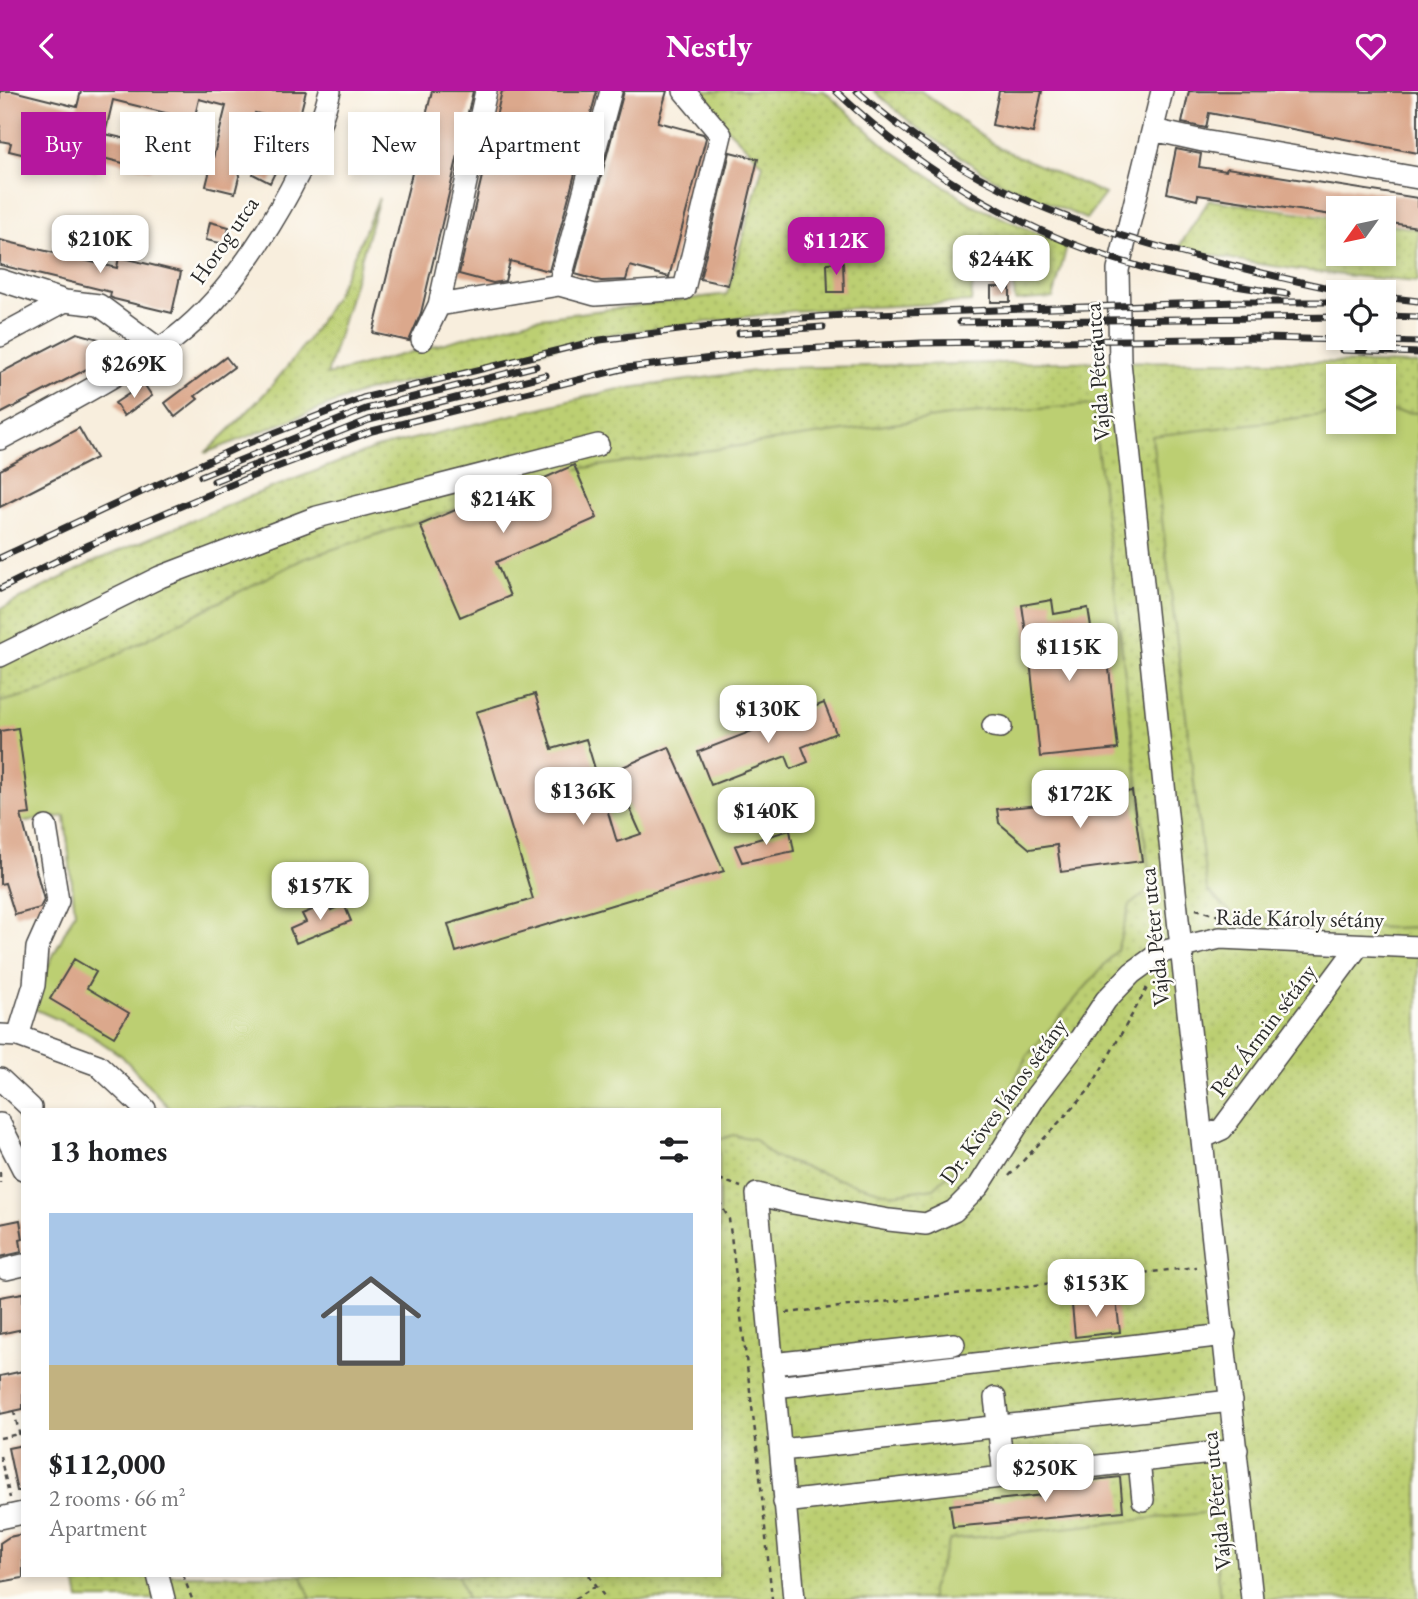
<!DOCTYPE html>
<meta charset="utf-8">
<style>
:root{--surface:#fff;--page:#f2f2f2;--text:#202124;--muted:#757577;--accent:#b5179e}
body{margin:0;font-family:"EB Garamond",serif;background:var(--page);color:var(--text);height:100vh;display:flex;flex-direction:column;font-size:26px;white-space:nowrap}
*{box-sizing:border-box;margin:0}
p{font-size:23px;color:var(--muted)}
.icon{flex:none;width:38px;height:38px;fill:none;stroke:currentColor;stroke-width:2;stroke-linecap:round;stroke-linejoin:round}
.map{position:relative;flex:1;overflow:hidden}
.details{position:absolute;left:21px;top:1017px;width:700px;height:469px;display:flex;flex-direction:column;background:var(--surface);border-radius:0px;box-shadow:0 4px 10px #0003}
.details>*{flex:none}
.banner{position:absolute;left:21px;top:21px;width:700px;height:63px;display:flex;gap:14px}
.needle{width:46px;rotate:237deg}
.buttons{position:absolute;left:1326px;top:105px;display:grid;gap:14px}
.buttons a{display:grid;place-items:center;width:70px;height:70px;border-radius:0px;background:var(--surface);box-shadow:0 4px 10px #0003;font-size:35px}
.price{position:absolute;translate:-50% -60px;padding:0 16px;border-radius:14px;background:#fff;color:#222;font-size:23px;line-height:46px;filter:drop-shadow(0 2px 4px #0008)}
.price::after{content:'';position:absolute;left:50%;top:42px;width:21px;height:16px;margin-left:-10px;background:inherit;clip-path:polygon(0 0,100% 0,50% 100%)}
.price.selected{background:var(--accent);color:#fff}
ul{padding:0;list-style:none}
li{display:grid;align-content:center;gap:14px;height:371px;padding:0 28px}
li span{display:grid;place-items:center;height:217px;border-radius:0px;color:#555}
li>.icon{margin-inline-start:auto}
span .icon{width:126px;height:126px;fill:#fffc;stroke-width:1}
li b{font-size:30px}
h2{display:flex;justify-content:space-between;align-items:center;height:84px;padding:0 28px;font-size:30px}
.pill{padding:0 24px;border-radius:0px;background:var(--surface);box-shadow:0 4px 10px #0003;font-size:24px;line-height:63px}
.pill.selected{background:var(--accent);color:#fff}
header{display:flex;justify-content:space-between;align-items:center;height:91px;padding:0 28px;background:var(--accent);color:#fff;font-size:32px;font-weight:700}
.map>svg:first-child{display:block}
</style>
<header><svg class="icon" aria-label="back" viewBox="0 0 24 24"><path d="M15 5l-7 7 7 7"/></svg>Nestly<svg class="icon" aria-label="heart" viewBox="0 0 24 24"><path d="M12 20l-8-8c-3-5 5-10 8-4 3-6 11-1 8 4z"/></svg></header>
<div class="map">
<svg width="1418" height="1508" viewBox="0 0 1418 1508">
<defs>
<pattern id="grass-dots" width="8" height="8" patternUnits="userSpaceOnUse" patternTransform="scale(1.75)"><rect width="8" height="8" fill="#bccf72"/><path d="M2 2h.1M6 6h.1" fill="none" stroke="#a2b263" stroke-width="1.8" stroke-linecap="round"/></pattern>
</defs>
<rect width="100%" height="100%" fill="#fdfcf7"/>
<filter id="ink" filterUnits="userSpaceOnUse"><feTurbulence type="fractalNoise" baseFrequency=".0143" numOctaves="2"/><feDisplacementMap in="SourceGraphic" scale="14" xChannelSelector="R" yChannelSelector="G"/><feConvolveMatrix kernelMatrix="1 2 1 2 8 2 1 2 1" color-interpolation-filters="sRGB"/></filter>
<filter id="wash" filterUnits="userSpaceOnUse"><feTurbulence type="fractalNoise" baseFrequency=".00686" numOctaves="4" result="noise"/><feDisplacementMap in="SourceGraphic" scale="28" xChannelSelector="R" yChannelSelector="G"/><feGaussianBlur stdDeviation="1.57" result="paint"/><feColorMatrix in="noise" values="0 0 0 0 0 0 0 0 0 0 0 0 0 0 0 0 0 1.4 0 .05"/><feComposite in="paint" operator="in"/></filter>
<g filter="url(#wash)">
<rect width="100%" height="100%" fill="#f8eedd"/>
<path fill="url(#grass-dots)" stroke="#747d4e" stroke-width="2" fill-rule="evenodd" d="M 694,0 L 824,0 L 888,57 L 973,114 L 1067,155 L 1053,207 L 1015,210 L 1014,193 L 973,191 L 971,211 L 792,220 L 612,243 L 363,301 L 205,362 C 254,317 299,269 332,210 C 350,177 364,141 379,107 L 327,284 L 533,228 L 727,203 L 763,73 L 718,28 Z
M 874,0 L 921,0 L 999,57 L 1105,103 L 1086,128 L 995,89 L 912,33 Z
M 1209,109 L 1339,127 L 1339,163 L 1384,163 L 1384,133 L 1418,138 L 1418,191 C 1338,184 1258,177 1179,156 Z
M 1259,270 L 1418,273 L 1418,1508 L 79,1508 L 74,1484 L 719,1484 L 719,1018 L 170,1018 L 122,965 L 86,941 L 28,915 L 75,821 L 65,725 L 0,733 L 0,518 L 95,470 L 248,406 L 376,357 L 614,299 L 777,277 L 1049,271 ZM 1339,285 L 1384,285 L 1384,331 L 1339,331 Z"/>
<path fill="#bccf72" stroke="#747d4e" stroke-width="2" d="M 1092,314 L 1151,797 L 1130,814 L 1117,859 L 1026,966 L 987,1047 L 934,1097 L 891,1103 L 841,1089 L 774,1066 L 754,1048 L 733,1044 L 719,1049 L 719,1018 L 170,1018 L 122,965 L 86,941 L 28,915 L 75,821 L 65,725 L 0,733 L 0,611 L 48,599 L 303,468 L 577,378 L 956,324 Z
M 1384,320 L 1418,322 L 1418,836 L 1389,837 L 1234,824 L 1207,799 L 1152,345 L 1339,322 L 1339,331 L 1384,331 Z
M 1212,1421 L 1220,1508 L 931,1508 L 931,1499 L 950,1449 Z
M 301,1484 L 458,1484 L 467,1508 L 311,1508 Z"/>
<g id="blocks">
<path fill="#dba88c" d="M 0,0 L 13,0 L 77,16 L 81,0 L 306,0 L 297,36 L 270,92 L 253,83 L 281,28 L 255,22 L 235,102 L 206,95 L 226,15 L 199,8 L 194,29 L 113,9 L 105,43 L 157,55 L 151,79 L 99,66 L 96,81 L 9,60 L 11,52 L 0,50 Z
M 432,0 L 473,0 L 421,222 L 409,250 L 373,242 Z
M 502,0 L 597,0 L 549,180 L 510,170 L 505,190 L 493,192 L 459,183 Z
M 624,0 L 667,0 L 658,31 L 703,43 L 706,47 L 669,186 L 630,175 L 626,189 L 601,190 L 575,183 Z
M 999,0 L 1042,0 L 1033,42 L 992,34 Z
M 1189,0 L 1418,1 L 1418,62 L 1209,22 L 1206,37 L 1182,32 Z
M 1176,58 L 1201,63 L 1199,76 L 1226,80 L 1227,77 L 1418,107 L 1418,136 L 1384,131 L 1384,117 L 1339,117 L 1339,125 L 1198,104 L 1197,109 L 1167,102 Z
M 730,61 L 758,68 L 728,194 L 700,188 Z
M 210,131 L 229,136 L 225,153 L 206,149 Z
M 0,149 L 117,177 L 119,166 L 181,181 L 172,222 L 114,208 L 110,206 L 111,201 L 0,174 Z
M 843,171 L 844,201 L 828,201 L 827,172 Z
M 991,196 L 1010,196 L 1010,211 L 991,211 Z
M 77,242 L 99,248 L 108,267 L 0,323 L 0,282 Z
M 226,266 L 234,276 L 195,305 L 198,308 L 175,326 L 165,312 Z
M 144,293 L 152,305 L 124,325 L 115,312 Z
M 79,337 L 96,367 L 0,416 L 0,379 Z
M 574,374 L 597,427 L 496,471 L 510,505 L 460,526 L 420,434 L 472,412 L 474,418 Z
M 1052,509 L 1054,523 L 1088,517 L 1095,561 L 1107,560 L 1118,658 L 1040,666 L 1030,569 L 1022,514 Z
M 535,603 L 552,658 L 586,648 L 617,751 L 641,743 L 613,680 L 669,656 L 724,780 L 456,861 L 448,833 L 533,808 L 476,621 Z
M 824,612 L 836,642 L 802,656 L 808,671 L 791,678 L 786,665 L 711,694 L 698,661 Z
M 18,637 L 30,723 L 21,724 L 44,809 L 40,817 L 15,824 L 5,792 L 0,793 L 0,640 Z
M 1132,700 L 1142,770 L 1061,781 L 1057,754 L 1030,758 L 999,732 L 997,718 L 1051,713 Z
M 790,739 L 794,760 L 742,771 L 735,755 Z
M 329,812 L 331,819 L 344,813 L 351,830 L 296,852 L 290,838 L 306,831 L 302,823 Z
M 74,868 L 96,881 L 87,897 L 129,922 L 114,946 L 50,908 Z
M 20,1129 L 23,1148 L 20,1149 L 22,1161 L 0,1166 L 0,1133 Z
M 23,1202 L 23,1238 L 0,1243 L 0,1206 Z
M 1116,1209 L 1120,1241 L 1075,1246 L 1072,1214 Z
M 23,1280 L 23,1318 L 0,1323 L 0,1285 Z
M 23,1354 L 23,1400 L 17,1400 L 8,1357 Z
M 1120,1386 L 1123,1420 L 953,1436 L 950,1414 L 1043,1404 L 1042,1395 Z
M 23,1443 L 23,1487 L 0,1491 L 0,1452 L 9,1446 Z"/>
</g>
</g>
<g filter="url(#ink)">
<use href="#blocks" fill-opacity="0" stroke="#4a4846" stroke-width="2"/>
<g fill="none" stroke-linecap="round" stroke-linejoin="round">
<defs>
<path id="minor" d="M 1162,0 L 1118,179 L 1120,271 L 1177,819 L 1252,1508
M 1153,39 L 1203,50 L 1418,87
M 0,189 L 65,210
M 559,194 L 611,0
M 439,214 L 559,194 L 595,204 L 684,198 L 721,44 L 684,0
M 0,245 L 65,210 L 99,214 L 159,258
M 422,249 L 439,214 L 486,0
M 0,348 C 47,323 94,298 140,269 C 152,262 165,255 176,246 C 242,195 309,81 330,0
M 0,565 L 160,486 L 317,426 L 598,354
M 993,635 L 1001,636
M 0,944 L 18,945 L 98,974 L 145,1018
M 18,945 L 34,894 L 37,857 L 58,810 L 46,736
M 0,988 L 31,1017
M 0,1033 L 23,1078
M 1202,1047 L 1222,1038 L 1359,854
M 6,1178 L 23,1174
M 772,1273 L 954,1253
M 775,1296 L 1225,1244
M 995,1307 L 1004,1385
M 781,1359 L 1231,1310
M 1139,1370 L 1143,1409
M 784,1411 L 1237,1359
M 0,1427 L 23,1422
M 158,1484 L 164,1508
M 794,1508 L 757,1103 L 793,1112 L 889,1129 L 926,1133 L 954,1120 L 979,1095 L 1036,1005 L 1080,948 L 1106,909 L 1132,882 L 1161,861 L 1220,847 L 1418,856"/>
</defs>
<use href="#minor" stroke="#4a4846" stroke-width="24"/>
<path stroke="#4a4846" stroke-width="2.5" stroke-dasharray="5 5" stroke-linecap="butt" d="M 754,617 L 763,636
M 1196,818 L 1230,828
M 0,1081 L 0,1092
M 1009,1085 L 1090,998 L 1146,899 L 1147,894
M 719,1088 L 741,1096
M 719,1110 L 729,1128 L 758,1365 L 772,1508
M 786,1222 L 1196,1176
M 14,1320 L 22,1354
M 0,1347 L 23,1342
M 0,1365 L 10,1407
M 183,1484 L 192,1508
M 589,1484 L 606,1508
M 575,1508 L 595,1495"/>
<use href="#minor" stroke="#fff" stroke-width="21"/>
<defs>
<path id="rail" d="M 836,0 C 926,86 1035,149 1156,180 C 1199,190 1243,196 1287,203
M 857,0 C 966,98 1086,140 1226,173 C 1267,183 1309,194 1351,201
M 1384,206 L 1418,210
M 1384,225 L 1418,226
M 960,231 L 1339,226
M 739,242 L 823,236
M 1342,259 L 1418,262
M 201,385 L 366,318 L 536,275
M 214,390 L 369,329 L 546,284
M 0,467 L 236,357 L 363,307 L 600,249 L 734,232 L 844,224 L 1238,211 L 1339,211
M 0,498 L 89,454 L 245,388 L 372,340 L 626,277 L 780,259 L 922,252 L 1265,247 L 1418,251"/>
</defs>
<use href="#rail" stroke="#2b2b2b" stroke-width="7"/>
<use href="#rail" stroke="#fdfcf7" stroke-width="4.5" stroke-dasharray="13" stroke-linecap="butt"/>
</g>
</g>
<g text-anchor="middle" stroke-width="5" stroke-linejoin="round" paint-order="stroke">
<g font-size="23" fill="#2b2b2b" stroke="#fdfcf7">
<text transform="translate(224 149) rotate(-55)" y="8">Horog utca</text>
<text transform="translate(1097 281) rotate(-94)" y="8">Vajda Péter utca</text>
<text transform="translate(1300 827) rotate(1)" y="8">Räde Károly sétány</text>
<text transform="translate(1154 846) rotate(-96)" y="8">Vajda Péter utca</text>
<text transform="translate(1263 939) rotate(-53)" y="8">Petz Ármin sétány</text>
<text transform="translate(1003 1010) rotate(-54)" y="8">Dr. Köves János sétány</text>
<text transform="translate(1216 1410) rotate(-96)" y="8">Vajda Péter utca</text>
</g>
</g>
</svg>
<div class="buttons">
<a><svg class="needle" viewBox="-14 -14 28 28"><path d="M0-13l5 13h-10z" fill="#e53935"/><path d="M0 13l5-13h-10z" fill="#757577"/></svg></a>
<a><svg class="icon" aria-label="locate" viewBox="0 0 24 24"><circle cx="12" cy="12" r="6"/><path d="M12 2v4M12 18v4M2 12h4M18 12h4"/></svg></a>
<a><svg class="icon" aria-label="layers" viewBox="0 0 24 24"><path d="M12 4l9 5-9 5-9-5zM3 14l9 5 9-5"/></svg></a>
</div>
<b class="price" style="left:100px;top:184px">$210K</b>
<b class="price selected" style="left:836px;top:186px">$112K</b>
<b class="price" style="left:1001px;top:204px">$244K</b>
<b class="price" style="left:134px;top:309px">$269K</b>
<b class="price" style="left:503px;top:444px">$214K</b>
<b class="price" style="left:1069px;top:592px">$115K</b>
<b class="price" style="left:768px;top:654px">$130K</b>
<b class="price" style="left:583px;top:736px">$136K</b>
<b class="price" style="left:1080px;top:739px">$172K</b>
<b class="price" style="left:766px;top:756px">$140K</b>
<b class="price" style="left:320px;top:831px">$157K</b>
<b class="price" style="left:1096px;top:1228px">$153K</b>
<b class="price" style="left:1045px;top:1413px">$250K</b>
<div class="banner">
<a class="pill selected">Buy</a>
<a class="pill">Rent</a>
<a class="pill">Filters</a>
<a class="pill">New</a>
<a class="pill">Apartment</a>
</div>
<section class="details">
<h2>13 homes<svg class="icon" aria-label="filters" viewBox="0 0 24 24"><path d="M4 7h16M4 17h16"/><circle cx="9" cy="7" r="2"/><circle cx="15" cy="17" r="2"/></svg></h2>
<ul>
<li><span style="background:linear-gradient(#a9c7e8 70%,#c2b280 0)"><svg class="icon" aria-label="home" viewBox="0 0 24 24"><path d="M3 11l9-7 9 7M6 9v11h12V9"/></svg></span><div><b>$112,000</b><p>2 rooms · 66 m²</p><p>Apartment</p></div></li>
</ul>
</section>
</div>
